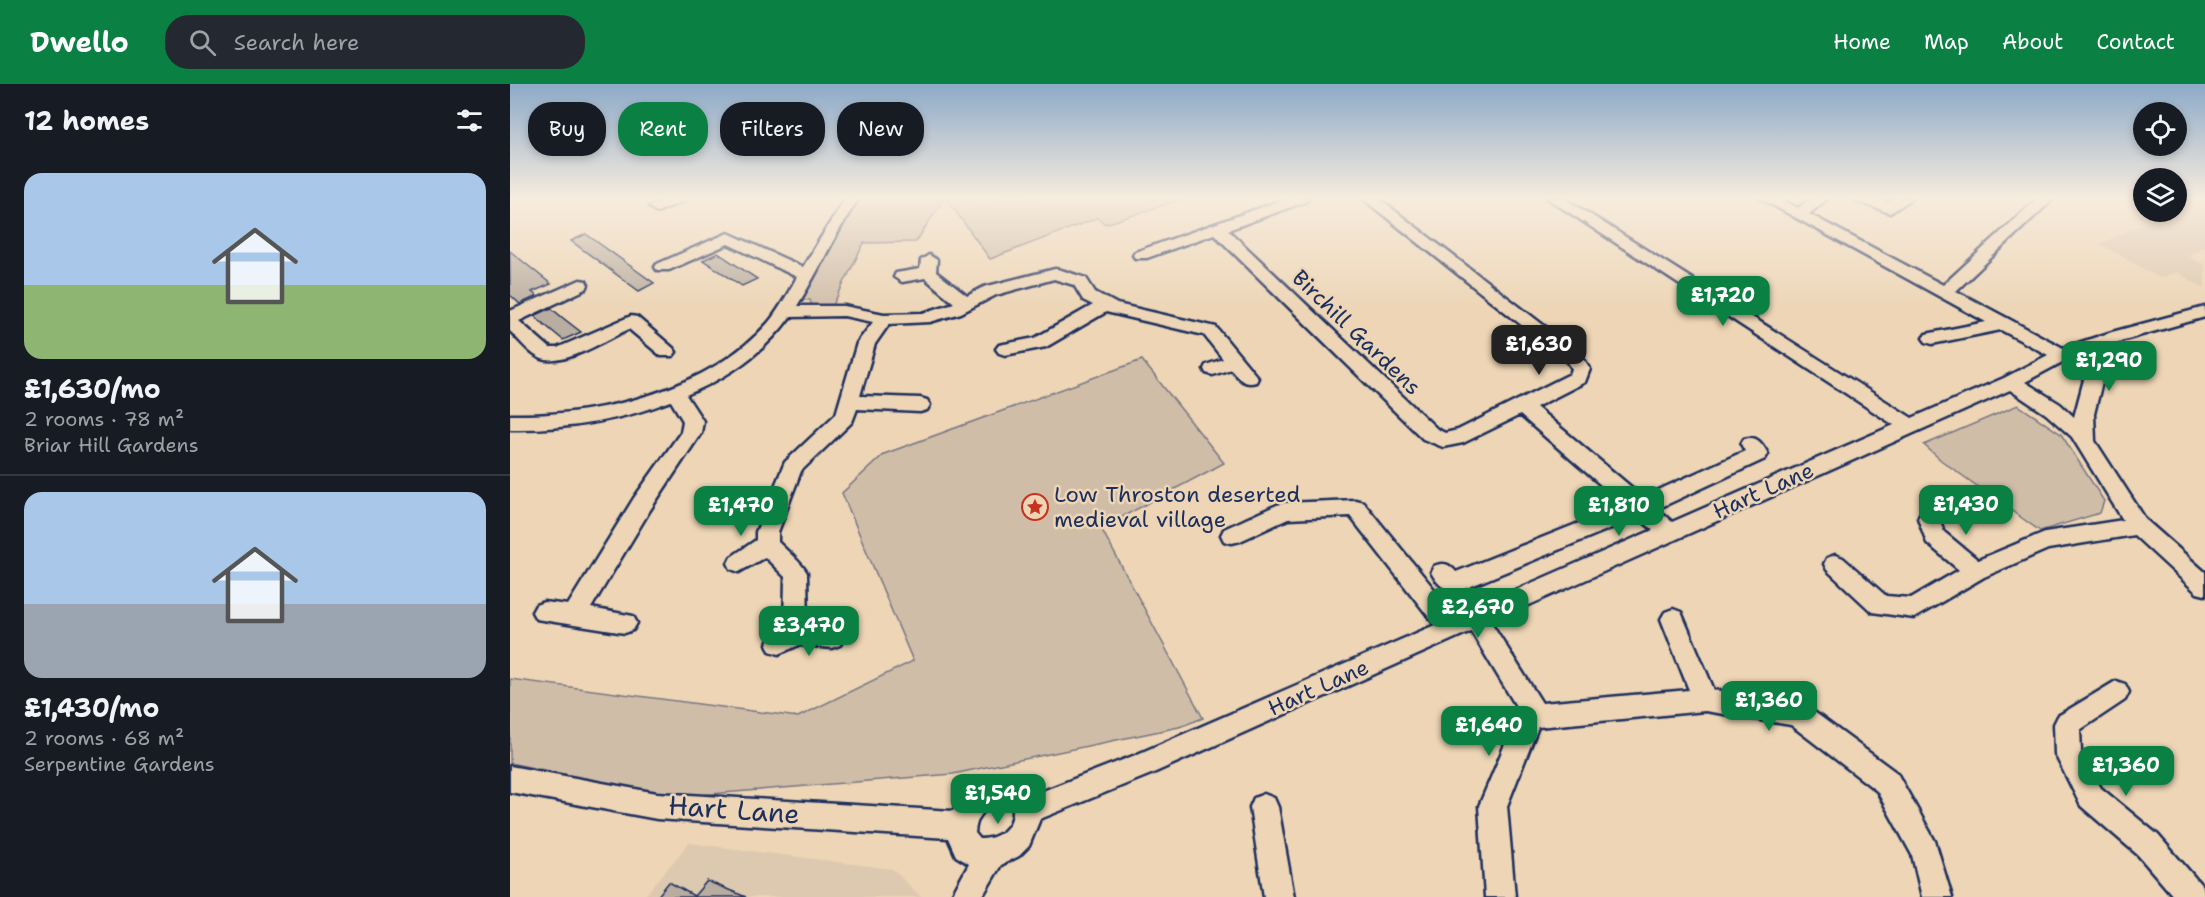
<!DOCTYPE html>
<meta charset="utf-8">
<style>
:root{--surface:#171b24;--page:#242831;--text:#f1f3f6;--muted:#9ea1a6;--line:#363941;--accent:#0b8043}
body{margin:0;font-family:"Shantell Sans",sans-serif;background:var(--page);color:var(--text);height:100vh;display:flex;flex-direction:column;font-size:22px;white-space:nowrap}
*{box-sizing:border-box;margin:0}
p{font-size:20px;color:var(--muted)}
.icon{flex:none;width:33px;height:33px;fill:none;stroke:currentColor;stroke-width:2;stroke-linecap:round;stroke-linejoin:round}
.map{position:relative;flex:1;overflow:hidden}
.details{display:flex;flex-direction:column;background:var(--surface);width:510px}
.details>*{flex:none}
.hud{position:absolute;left:18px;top:18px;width:570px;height:54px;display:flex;gap:12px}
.controls{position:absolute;left:1623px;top:18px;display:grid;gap:12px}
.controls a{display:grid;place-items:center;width:54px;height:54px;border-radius:50%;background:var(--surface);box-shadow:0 3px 9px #0003;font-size:30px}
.price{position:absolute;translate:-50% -51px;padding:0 14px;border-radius:12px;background:var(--accent);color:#fff;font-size:20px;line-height:39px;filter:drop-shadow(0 2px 3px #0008)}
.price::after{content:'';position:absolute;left:50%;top:36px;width:18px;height:14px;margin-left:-9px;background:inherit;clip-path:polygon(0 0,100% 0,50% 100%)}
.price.selected{background:#222;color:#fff}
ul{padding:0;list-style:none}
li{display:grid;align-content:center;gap:12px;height:318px;padding:0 24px}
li+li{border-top:2px solid var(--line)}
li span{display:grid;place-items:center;height:186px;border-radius:18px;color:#555}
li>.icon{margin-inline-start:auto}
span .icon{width:108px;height:108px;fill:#fffc;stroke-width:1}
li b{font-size:26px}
h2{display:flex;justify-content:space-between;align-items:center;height:72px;padding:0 24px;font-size:26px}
.tag{padding:0 21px;border-radius:24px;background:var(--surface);box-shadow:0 3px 9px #0003;font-size:21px;line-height:54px}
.tag.selected{background:var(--accent);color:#fff}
header{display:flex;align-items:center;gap:36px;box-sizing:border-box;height:84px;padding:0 30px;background:var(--accent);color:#fff}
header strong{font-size:28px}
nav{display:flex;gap:33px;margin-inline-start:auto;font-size:21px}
.search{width:420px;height:54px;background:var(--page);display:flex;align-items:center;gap:15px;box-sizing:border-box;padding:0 21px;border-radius:24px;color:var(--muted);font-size:22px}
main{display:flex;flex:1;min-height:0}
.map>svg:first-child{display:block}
</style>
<header>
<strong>Dwello</strong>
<div class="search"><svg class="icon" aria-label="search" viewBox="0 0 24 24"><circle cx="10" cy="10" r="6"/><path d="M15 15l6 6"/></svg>Search here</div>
<nav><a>Home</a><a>Map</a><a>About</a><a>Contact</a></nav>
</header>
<main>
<section class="details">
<h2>12 homes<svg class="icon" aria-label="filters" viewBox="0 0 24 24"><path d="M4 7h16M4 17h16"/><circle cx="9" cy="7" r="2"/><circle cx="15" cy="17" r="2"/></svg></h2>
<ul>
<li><span style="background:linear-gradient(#a9c7e8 60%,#8fb573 0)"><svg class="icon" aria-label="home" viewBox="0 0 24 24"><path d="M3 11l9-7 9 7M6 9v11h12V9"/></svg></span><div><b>£1,630/mo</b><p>2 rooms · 78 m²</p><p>Briar Hill Gardens</p></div></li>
<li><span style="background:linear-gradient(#a9c7e8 60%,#9aa5b1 0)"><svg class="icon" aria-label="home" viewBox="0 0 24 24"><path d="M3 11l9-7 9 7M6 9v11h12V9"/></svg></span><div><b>£1,430/mo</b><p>2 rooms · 68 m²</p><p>Serpentine Gardens</p></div></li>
</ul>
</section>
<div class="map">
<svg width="1695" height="813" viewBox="0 0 1695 813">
<rect width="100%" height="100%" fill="#edd5b5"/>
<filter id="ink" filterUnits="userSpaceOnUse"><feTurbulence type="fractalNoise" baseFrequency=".0167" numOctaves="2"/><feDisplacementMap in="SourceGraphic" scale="12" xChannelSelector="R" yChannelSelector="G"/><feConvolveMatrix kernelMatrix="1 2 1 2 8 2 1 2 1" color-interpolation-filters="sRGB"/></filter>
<g filter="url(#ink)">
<path fill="#ddc9af" d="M 1686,114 L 1695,114 L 1695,162 L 1677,172 L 1695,181 L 1695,204 L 1666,188 L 1650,194 L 1590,160 L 1658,128 L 1666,128 L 1667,123 Z
M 179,759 L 382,785 L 411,813 L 134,813 Z"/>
<path fill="#cfbda8" stroke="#757683" stroke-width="1.5" d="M 347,114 L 434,114 L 406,158 L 354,159 L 322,223 L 302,222 L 300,216 L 291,216 Z
M 436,114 L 675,114 L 596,140 L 587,134 L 480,175 Z
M 632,276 L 714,379 L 591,444 L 693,634 L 669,643 L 443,690 L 164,713 L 0,679 L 0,595 L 288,633 L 403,577 L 332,409 L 374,370 Z
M 1508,321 L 1551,350 L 1594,417 L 1590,429 L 1530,447 L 1432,377 L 1414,361 Z"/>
<path fill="#b9aca0" stroke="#1b2f5e" stroke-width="1.5" d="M 76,150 L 126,186 L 144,199 L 129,207 L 61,157 Z
M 0,167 L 41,200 L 22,208 L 27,212 L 10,220 L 0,211 Z
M 208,169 L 247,195 L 232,202 L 193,176 Z
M 41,224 L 53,234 L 71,248 L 53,256 L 24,232 Z
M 197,797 L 236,813 L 147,813 L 159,798 L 184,812 Z"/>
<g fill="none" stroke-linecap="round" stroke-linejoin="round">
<defs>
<path id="minor" d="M 156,114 L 176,114 L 174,117 L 147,128 L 139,123 Z
M 335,114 L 349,114 C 325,149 309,187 287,222 L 334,222 L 374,230 L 413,229 L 444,219 L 415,194 L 392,198 L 384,193 L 386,189 L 410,185 L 411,176 L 419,171 L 427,176 L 426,188 L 457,212 L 474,203 L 545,185 L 551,186 L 576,194 L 585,208 L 607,220 L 706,243 L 748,294 L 746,298 C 733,302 729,294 721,285 L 703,291 L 696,289 L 694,285 L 696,281 L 713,275 L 694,251 L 596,228 L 536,263 L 495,271 L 489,269 L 486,265 L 489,261 L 525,254 L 583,221 L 573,216 L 564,201 L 544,195 L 486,211 L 451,229 L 420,238 L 379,240 L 365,260 L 350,312 L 410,314 L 417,316 L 420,321 L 417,326 L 410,328 L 347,325 L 342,338 L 291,387 L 268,448 L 268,458 C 277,467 292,479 297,489 L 298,542 L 330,547 L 334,554 L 330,561 L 322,564 L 289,561 L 269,570 L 260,567 L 257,560 L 260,553 L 274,546 L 275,493 L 255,473 L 229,488 L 221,485 L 218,479 L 221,473 L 246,456 L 246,448 L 275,378 L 326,330 L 347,259 L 363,238 L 334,232 L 280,233 C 254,269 217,294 176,311 L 193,337 L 191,349 L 140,426 L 81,524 L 123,532 L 127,539 L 123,546 L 115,549 L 26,535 L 22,528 L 26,521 L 34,518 L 58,521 L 124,414 L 171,348 L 173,337 L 161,317 C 109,337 55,346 0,345 L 0,331 C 87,333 198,307 258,239 C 269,226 278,209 287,193 L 218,160 L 159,186 L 147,186 L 145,183 L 147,180 L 218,149 L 293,183 Z
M 778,114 L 799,114 L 797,117 L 718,146 L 927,345 L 935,349 L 948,346 L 1060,290 L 1062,285 L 1058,278 L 852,114 L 868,114 L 1071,270 L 1080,285 L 1075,298 L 1026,323 L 1133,413 L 1235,367 L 1231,360 L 1234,355 C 1247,351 1252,359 1258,370 L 1255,375 L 1147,425 L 1162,438 L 1384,341 L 1037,114 L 1054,114 L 1402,334 L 1494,294 L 1538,271 L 1491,246 L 1422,260 L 1416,258 L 1413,254 L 1416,250 L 1476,238 L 1250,114 L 1268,114 L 1288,124 L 1302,114 L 1318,114 L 1299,130 L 1433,201 L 1528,114 L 1544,114 L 1446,207 L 1553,264 L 1602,248 L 1695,223 L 1695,233 L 1614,256 L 1558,275 L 1515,298 L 1550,320 L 1564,333 L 1576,288 L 1569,281 L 1571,277 C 1581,274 1590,277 1595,286 L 1584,330 L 1585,357 L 1636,436 L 1695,488 L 1695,511 L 1687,509 L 1624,451 L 1538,465 L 1474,493 L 1404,534 L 1362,528 L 1317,486 L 1314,480 L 1317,474 L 1325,471 L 1333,474 L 1376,512 L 1401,514 L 1449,486 L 1417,459 L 1408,434 L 1411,428 L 1419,426 L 1427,428 L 1434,448 L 1468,476 L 1535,448 L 1613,436 L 1562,353 L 1536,330 L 1500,306 L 981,538 L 1032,619 L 1179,606 L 1151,535 L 1155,528 L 1163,525 L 1171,528 L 1204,606 L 1287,618 L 1296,622 L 1387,689 L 1425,757 L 1442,813 L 1412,813 L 1402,771 L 1367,707 L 1281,641 L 1195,627 L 1028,643 L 997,722 L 1005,813 L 975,813 L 969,722 L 1009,627 L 961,547 L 641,690 L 530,735 L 519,762 L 509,772 L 491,781 L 472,813 L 441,813 L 459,780 L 446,772 L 438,754 L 147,735 L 0,708 L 0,682 L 147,709 L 443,727 C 455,698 504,677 525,710 L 623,672 L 925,541 L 840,432 L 778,435 L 730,457 L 722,459 L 714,457 L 711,451 L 714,445 L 767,421 L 775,419 L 845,416 L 853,418 L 946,532 L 1143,446 L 1128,433 L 954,505 C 938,510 928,502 921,488 L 924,482 C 934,478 939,480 946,488 L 1114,421 L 1010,331 L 953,359 L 933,363 L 913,355 L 704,150 L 637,174 L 625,174 L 623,171 L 625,168 ZM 487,719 L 498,721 L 503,725 C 504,744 488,755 470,755 L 465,749 C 466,734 473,725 487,719 Z
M 1344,114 L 1365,114 L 1378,118 L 1386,114 L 1403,114 L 1380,129 L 1346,117 Z
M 70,196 L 76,197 L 78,201 L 76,205 L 9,237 L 40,264 L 47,264 L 121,232 L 127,233 L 163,264 L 166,268 L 163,272 L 151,272 L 119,245 C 99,254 54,283 32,275 C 21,271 9,256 0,247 L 0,227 Z
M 1606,597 L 1615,600 L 1619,608 L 1615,616 L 1570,646 L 1571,668 L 1591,704 L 1648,751 L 1693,803 L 1695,813 L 1664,813 L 1628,771 L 1571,722 L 1545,670 L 1544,640 L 1548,632 Z
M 754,710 L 764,714 L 768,723 L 784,813 L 754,813 L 740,723 L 744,714 Z"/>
</defs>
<use href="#minor" stroke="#1b2f5e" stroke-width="5"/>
<use href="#minor" fill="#edd5b5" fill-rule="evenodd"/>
</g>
</g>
<linearGradient id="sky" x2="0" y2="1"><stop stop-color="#8daac8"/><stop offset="0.5" stop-color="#f7ecde"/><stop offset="1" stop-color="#f7ecde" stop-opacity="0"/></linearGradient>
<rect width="1695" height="228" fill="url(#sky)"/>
<defs>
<symbol id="sight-ring" viewBox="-11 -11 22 22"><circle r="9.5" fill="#edd5b5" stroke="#c8321e" stroke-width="1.5"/><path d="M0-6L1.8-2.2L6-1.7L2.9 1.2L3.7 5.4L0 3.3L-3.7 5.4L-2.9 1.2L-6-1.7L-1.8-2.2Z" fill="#c8321e"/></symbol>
</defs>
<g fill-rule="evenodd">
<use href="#sight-ring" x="510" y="408" width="30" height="30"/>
</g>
<g text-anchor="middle" stroke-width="5" stroke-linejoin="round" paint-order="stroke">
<g font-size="22" fill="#1b2f5e" stroke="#edd5b5">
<text transform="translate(847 248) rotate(44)" y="8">Birchill Gardens</text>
<text transform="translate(1253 406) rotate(-24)" y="8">Hart Lane</text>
<text transform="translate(808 603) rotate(-24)" y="8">Hart Lane</text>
</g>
<g font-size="22" fill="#1b2f5e" stroke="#edd5b5" text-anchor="start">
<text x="544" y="418">Low Throston deserted<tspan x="544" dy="25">medieval village</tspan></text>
</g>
<g font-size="27" fill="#1b2f5e" stroke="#edd5b5">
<text transform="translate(224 726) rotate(4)" y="9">Hart Lane</text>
</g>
</g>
</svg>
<div class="controls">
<a><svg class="icon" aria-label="locate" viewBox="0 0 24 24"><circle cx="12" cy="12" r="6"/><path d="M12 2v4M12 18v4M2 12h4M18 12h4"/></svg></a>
<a><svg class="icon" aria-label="layers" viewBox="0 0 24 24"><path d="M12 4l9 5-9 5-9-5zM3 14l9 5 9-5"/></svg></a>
</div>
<b class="price" style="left:1213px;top:243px">£1,720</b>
<b class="price selected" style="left:1029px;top:292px">£1,630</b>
<b class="price" style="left:1599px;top:308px">£1,290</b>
<b class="price" style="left:1456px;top:452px">£1,430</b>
<b class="price" style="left:231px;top:453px">£1,470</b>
<b class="price" style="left:1109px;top:453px">£1,810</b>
<b class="price" style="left:968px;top:555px">£2,670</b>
<b class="price" style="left:299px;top:573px">£3,470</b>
<b class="price" style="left:1259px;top:648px">£1,360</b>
<b class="price" style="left:979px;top:673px">£1,640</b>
<b class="price" style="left:1616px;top:713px">£1,360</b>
<b class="price" style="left:488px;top:741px">£1,540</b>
<div class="hud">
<a class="tag">Buy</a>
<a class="tag selected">Rent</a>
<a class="tag">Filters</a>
<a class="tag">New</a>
</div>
</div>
</main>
